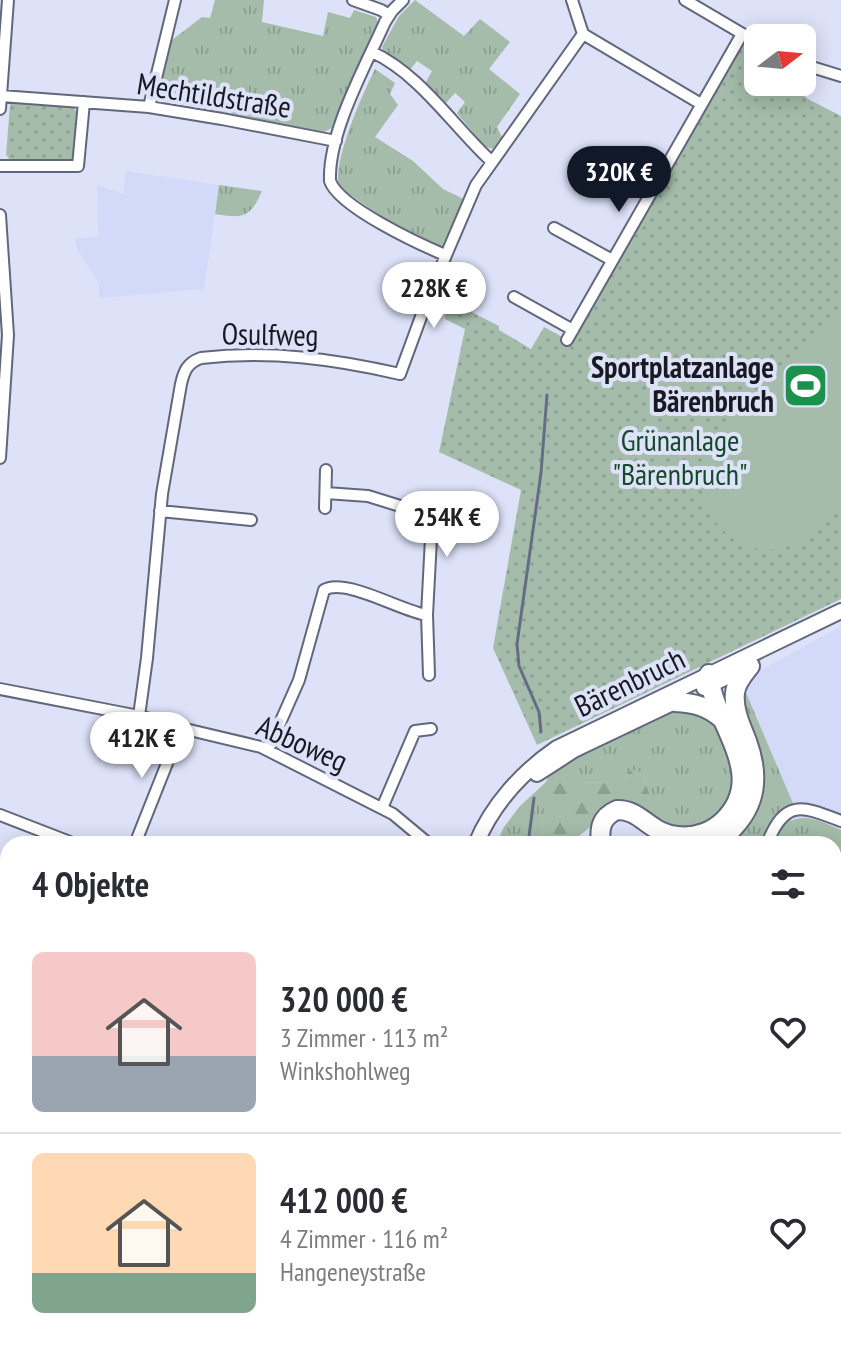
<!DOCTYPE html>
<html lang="de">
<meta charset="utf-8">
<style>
:root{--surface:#fff;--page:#f7f7f7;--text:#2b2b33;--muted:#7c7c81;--line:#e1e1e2;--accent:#111827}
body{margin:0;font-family:"PT Sans Narrow",sans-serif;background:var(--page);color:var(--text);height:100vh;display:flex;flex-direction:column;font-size:30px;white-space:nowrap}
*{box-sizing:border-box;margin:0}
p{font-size:26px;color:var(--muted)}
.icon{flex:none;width:44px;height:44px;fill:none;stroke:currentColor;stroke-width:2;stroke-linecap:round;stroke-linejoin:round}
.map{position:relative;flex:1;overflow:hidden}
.side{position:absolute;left:0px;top:836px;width:842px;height:512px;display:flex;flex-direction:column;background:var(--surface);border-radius:24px 24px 0 0;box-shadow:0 4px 20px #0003}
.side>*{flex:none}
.needle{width:52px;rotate:74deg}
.tools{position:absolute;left:744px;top:24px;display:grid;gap:16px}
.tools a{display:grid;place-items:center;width:72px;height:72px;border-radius:12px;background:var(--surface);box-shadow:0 4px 20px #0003;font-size:40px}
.price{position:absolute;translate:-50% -68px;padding:0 18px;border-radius:28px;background:#fff;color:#222;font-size:26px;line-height:52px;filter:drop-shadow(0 2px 4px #0008)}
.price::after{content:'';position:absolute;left:50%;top:48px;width:24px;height:18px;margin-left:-12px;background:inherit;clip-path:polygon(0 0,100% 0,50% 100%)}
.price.current{background:var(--accent);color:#fff}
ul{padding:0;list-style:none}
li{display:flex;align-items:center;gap:24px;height:200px;padding:0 32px}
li+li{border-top:2px solid var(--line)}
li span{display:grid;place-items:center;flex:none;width:224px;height:160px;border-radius:12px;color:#555}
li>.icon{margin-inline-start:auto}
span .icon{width:96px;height:96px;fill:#fffc;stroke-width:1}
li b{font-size:34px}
h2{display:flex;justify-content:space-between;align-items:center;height:96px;padding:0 32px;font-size:34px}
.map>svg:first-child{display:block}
</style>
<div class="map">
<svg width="841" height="1348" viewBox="0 0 841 1348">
<defs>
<pattern id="grass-tufts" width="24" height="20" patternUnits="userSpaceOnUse" patternTransform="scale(2)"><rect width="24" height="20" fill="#a5bcaa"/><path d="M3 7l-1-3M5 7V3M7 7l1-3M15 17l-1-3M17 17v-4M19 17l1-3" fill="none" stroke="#8da192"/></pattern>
<pattern id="forest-firs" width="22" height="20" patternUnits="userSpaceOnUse" patternTransform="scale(2)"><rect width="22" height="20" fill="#a5bcaa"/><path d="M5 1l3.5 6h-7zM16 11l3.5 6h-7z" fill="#8da192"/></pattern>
<pattern id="park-dots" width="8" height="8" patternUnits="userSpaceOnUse" patternTransform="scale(2)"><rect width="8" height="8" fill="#a5bcaa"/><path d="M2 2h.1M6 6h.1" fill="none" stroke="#8da192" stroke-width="1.8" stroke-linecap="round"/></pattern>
</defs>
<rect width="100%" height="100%" fill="#dde2f9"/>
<path fill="#d3d9f8" d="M 126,171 L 219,185 L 204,289 L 99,298 L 99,284 L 76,247 L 75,238 L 98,237 L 97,185 L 123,194 Z
M 841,626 L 841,1046 L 834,1044 L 834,844 L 782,844 L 795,808 L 744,688 L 756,673 Z
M 0,872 L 8,875 L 8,1217 L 0,1236 Z"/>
<path fill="url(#grass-tufts)" d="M 215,0 L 264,0 L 262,22 L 323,36 L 328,12 L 350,18 L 354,10 L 376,17 L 378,22 L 332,128 L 324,132 L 161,100 L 159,96 L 168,43 L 202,17 L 210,18 Z
M 415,0 L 464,36 L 480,19 L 510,42 L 489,69 L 520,94 L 497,127 L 502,137 L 498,145 L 493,149 L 484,146 L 457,113 L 465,102 L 455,93 L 446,103 L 425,84 L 432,71 L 417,61 L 409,71 L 384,53 L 382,47 L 399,16 Z
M 375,69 L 395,83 L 390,94 L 398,105 L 375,137 L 413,161 L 443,189 L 466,200 L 445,246 L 439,246 L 386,220 L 339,187 C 332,162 363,93 375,69 Z
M 219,185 L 262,191 C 251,217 243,219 215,214 Z
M 744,688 L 795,808 L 791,821 C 808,813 824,823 841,830 L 841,853 L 840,855 L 836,854 L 834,859 L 841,862 L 841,870 L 834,868 L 834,844 L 793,844 L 784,841 L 782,844 L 723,844 L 742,827 L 739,704 Z
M 687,707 L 716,721 L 736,766 L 730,805 L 702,828 L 667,828 L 642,813 L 647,788 L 644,778 L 627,772 L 625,780 L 606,783 L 547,782 L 542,844 L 496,844 L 504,827 L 520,806 L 546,782 L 550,773 L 570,760 L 672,710 Z
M 834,1044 L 841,1046 L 841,1218 L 834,1215 Z
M 343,1340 L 436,1340 L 424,1345 L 424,1348 L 330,1348 Z"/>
<path fill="url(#forest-firs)" d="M 634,770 L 638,770 L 644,778 L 653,806 L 651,810 L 601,810 L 589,828 L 578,837 L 574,844 L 542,844 L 546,781 L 606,783 L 619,777 L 622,780 L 625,780 L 627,772 Z
M 834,1239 L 841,1242 L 841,1348 L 803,1348 L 799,1340 L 834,1340 Z
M 436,1340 L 530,1340 L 538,1348 L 424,1348 L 424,1345 Z
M 575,1340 L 739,1340 L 744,1348 L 573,1348 Z"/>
<path fill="url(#park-dots)" d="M 742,34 L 758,43 L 758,82 L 786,82 L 808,99 L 841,116 L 841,599 L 537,745 L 493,648 L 521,490 L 439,452 L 465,329 L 445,319 L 448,300 L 499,326 L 499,330 L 531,349 L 544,327 L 566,339 Z
M 12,103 L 72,106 L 80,116 L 76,160 L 71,163 L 13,163 L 6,155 L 10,105 Z"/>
<path fill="#a5bcaa" d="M 841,317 L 841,505 C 826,520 809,541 787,547 C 735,561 691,513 705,463 L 697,454 Z"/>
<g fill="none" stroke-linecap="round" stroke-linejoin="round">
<path stroke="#676c86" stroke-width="3" d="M 541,732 L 539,712 L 519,666 L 517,644 L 541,473 L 547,395
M 528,844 L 534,798
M 390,1348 L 407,1340"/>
<defs>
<path id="street" d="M 353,0 L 381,10 L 389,15
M 403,0 L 392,11 L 385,22 C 365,67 328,133 330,181 C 339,207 419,244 445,255
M 572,0 L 583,34 L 701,104
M 685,0 L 758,43
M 372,52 C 420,74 454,127 491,161
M 802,64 L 841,76
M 1,96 L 149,107 L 222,119 L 336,141
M 149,107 L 175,0
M 0,109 L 8,0
M 593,159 L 650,194
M 0,166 L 78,166 L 84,102
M 0,215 L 8,335 L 0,458
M 554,228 L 612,260
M 514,297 L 573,330
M 567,340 L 742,34
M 326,493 L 368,496 L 429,515 L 432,519 L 427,615 L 429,675
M 325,508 L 326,470
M 160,511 L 251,520
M 0,689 L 139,716 L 181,728 L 261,747 L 393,814 L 429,844
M 139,716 L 147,658 L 162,494 L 181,384 C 184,371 187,363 201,358 C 269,350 334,359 400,374 L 429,295 L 476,185 L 583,34
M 268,750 L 299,680 L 324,590 C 345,577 403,612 427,615
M 382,808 L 415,731 L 431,729
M 0,815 L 75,844
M 135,844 L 181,728
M 767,844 C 785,798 802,806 841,821
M 834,1058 L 841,1061
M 0,1113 L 8,1117
M 0,1238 L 8,1217"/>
<path id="secondary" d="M 704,688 L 750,666
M 537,774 L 574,750 L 681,699
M 476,844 C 492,805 522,772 557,748 L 841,611
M 0,1334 L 8,1329"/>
<path id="highway" d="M 675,702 C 694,703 707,706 722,719
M 601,844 C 599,828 601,817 617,810 C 641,809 651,835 678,836 C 695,838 712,832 724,820 C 770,774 712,723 709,674
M 715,844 C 753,816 763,785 747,741 C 741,726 733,709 735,693 C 736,682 744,674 750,666
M 755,1340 L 759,1348
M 783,1340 L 787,1348"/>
</defs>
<use href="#street" stroke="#62677b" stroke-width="14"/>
<use href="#secondary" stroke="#62677b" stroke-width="18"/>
<use href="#highway" stroke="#62677b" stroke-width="22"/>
<use href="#street" stroke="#fff" stroke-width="10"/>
<use href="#secondary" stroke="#fff" stroke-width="14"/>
<use href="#highway" stroke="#fff" stroke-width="18"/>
<defs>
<path id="rail" d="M 0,886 L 8,889
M 834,1224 L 841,1227"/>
</defs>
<use href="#rail" stroke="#2f323b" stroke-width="6"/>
<use href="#rail" stroke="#dde2f9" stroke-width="3" stroke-dasharray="9" stroke-linecap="butt"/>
</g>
<defs>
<symbol id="stadium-square" viewBox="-11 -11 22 22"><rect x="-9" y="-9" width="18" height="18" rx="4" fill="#1c914b" stroke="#dde2f9"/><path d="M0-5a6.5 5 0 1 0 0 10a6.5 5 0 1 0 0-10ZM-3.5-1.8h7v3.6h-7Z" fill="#fff"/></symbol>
</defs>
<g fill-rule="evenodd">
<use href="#stadium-square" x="780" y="360" width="51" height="51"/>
</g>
<g text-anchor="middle" stroke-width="8" stroke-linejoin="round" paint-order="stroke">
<g font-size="30" fill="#181a22" stroke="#dde2f9">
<text transform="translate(214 96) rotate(9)" y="10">Mechtildstraße</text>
<text transform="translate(270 335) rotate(1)" y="10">Osulfweg</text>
<text transform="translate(630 683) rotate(-26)" y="10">Bärenbruch</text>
<text transform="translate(302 744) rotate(24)" y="10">Abboweg</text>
</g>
<g font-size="30" font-weight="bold" fill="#181a22" stroke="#dde2f9" text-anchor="end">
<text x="774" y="378">Sportplatzanlage<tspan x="774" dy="34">Bärenbruch</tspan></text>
</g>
<g font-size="30" fill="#154a28" stroke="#dde2f9">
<text x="680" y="451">Grünanlage<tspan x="680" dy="34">"Bärenbruch"</tspan></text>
</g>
</g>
</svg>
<div class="tools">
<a><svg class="needle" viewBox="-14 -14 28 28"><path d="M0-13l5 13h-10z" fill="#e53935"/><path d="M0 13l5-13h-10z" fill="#7c7c81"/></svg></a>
</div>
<b class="price current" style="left:619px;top:214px">320K €</b>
<b class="price" style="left:434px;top:330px">228K €</b>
<b class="price" style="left:447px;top:559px">254K €</b>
<b class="price" style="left:142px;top:780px">412K €</b>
<section class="side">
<h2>4 Objekte<svg class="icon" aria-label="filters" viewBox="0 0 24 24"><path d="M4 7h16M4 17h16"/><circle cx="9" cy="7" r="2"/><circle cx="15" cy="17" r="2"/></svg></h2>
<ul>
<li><span style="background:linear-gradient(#f6c9c9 65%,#9aa5b1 0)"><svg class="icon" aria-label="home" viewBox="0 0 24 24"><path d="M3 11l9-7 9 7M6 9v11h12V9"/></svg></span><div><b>320 000 €</b><p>3 Zimmer · 113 m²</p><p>Winkshohlweg</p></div><svg class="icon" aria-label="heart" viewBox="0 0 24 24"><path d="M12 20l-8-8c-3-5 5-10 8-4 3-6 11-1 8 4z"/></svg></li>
<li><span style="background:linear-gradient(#ffd9b3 75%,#7fa58c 0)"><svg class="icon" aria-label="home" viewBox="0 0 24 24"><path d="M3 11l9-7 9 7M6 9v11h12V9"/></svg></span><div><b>412 000 €</b><p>4 Zimmer · 116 m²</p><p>Hangeneystraße</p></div><svg class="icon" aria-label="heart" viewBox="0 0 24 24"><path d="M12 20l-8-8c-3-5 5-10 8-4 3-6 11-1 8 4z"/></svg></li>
</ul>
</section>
</div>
